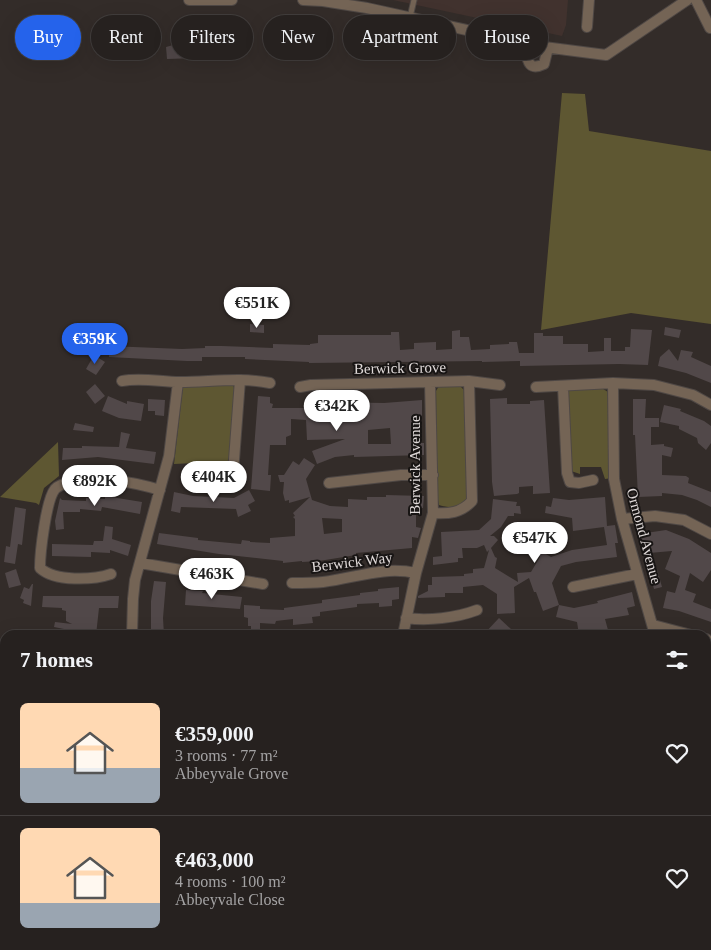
<!DOCTYPE html>
<meta charset="utf-8">
<style>
:root{--surface:#26211f;--page:#322e2c;--text:#f1f3f6;--muted:#a4a3a4;--line:#423e3d;--accent:#2563eb}
body{margin:0;font-family:Georgia,serif;background:var(--page);color:var(--text);height:100vh;display:flex;flex-direction:column;font-size:19px;white-space:nowrap}
*{box-sizing:border-box;margin:0}
p{font-size:16px;color:var(--muted)}
.icon{flex:none;width:28px;height:28px;fill:none;stroke:currentColor;stroke-width:2;stroke-linecap:round;stroke-linejoin:round}
.map{position:relative;flex:1;overflow:hidden}
.details{position:absolute;left:0px;top:630px;width:711px;height:320px;display:flex;flex-direction:column;background:var(--surface);border-radius:15px 15px 0 0;box-shadow:0 5px 20px #0002,0 0 0 1px var(--line)}
.details>*{flex:none}
.hud{position:absolute;left:15px;top:15px;width:681px;height:45px;display:flex;gap:10px}
.price{position:absolute;translate:-50% -42px;padding:0 11px;border-radius:18px;background:#fff;color:#222;font-size:16px;line-height:32px;filter:drop-shadow(0 1px 2px #0008)}
.price::after{content:'';position:absolute;left:50%;top:30px;width:15px;height:11px;margin-left:-8px;background:inherit;clip-path:polygon(0 0,100% 0,50% 100%)}
.price.current{background:var(--accent);color:#fff}
ul{padding:0;list-style:none}
li{display:flex;align-items:center;gap:15px;height:125px;padding:0 20px}
li+li{border-top:1px solid var(--line)}
li span{display:grid;place-items:center;flex:none;width:140px;height:100px;border-radius:8px;color:#555}
li>.icon{margin-inline-start:auto}
span .icon{width:60px;height:60px;fill:#fffc;stroke-width:1}
li b{font-size:21px}
h2{display:flex;justify-content:space-between;align-items:center;height:60px;padding:0 20px;font-size:21px}
.chip{padding:0 18px;border-radius:22px;background:var(--surface);box-shadow:0 5px 20px #0002,0 0 0 1px var(--line);font-size:18px;line-height:45px}
.chip.current{background:var(--accent);color:#fff}
.map>svg:first-child{display:block}
</style>
<div class="map">
<svg width="711" height="950" viewBox="0 0 711 950">
<rect width="100%" height="100%" fill="#332c29"/>
<path fill="#41322e" d="M 393,0 L 568,0 L 566,25 L 562,36 Z
M 706,712 L 711,713 L 711,868 L 706,867 Z"/>
<path fill="#5e5732" d="M 562,93 L 585,94 L 589,131 L 711,151 L 711,324 L 631,313 L 541,330 Z
M 229,383 L 233,385 L 235,390 L 233,471 L 203,475 L 195,463 L 174,464 L 183,386 Z
M 459,385 L 465,391 L 468,498 C 459,508 452,509 439,505 L 437,495 L 436,391 L 439,386 Z
M 600,387 L 608,392 L 612,478 L 605,479 L 601,467 L 580,467 L 580,474 L 571,471 L 567,396 L 569,389 Z
M 58,442 L 59,476 L 44,488 L 39,505 L 36,503 L 0,497 Z
M 706,651 L 711,652 L 711,713 L 706,712 Z
M 706,888 L 711,889 L 711,950 L 255,950 L 296,945 L 706,945 Z"/>
<path fill="#514849" fill-rule="evenodd" d="M 177,44 L 177,48 L 226,46 L 227,57 L 167,59 L 166,47 Z
M 250,324 L 264,325 L 264,333 L 250,332 Z
M 665,327 L 681,330 L 679,338 L 664,335 Z
M 631,329 L 652,330 L 648,365 L 619,364 L 520,366 L 520,361 L 482,362 L 482,361 L 309,363 L 309,362 L 245,359 L 245,357 L 202,357 L 202,361 L 187,361 L 109,357 L 109,346 L 182,349 L 205,348 L 205,346 L 222,346 L 273,348 L 273,344 L 310,345 L 310,344 L 318,343 L 318,335 L 391,335 L 391,332 L 399,332 L 400,350 L 414,349 L 414,343 L 436,342 L 436,350 L 452,349 L 452,331 L 460,330 L 460,337 L 469,337 L 471,350 L 490,349 L 490,345 L 509,344 L 509,342 L 517,342 L 519,353 L 534,353 L 534,333 L 543,333 L 543,336 L 563,336 L 563,344 L 588,344 L 588,352 L 604,351 L 604,338 L 611,338 L 611,351 L 625,351 L 625,347 L 630,347 Z
M 669,349 L 678,361 L 681,350 L 693,352 L 691,357 L 711,366 L 711,383 L 686,373 L 658,366 L 660,357 Z
M 94,355 L 105,362 L 96,375 L 86,369 Z
M 95,384 L 105,396 L 95,404 L 86,392 Z
M 108,396 L 127,404 L 127,401 L 144,404 L 141,421 L 119,418 L 102,411 Z
M 258,396 L 270,397 L 270,403 L 273,404 L 272,408 L 308,408 L 308,406 L 327,405 L 327,402 L 384,403 L 422,400 L 422,416 L 415,416 L 415,424 L 411,424 L 411,438 L 416,438 L 416,443 L 424,443 L 424,455 L 354,457 L 354,455 L 335,457 L 317,464 L 312,451 L 345,439 L 307,440 L 306,420 L 291,419 L 291,435 L 286,437 L 286,445 L 270,445 L 268,475 L 271,475 L 270,491 L 251,489 ZM 390,428 L 391,444 L 368,444 L 368,430 Z
M 507,398 L 507,404 L 530,404 L 530,401 L 544,400 L 550,493 L 533,494 L 533,486 L 519,487 L 519,493 L 517,494 L 494,496 L 492,482 L 490,399 Z
M 148,399 L 165,400 L 164,416 L 155,415 L 155,411 L 148,411 Z
M 633,399 L 646,399 L 645,418 L 659,418 L 659,427 L 651,427 L 651,445 L 664,444 L 664,446 L 673,448 L 671,457 L 662,455 L 662,475 L 686,476 L 689,478 L 688,483 L 711,492 L 711,507 L 697,500 L 682,495 L 662,493 L 662,496 L 638,497 L 635,435 L 633,435 Z
M 664,405 L 681,409 L 680,411 L 704,421 L 711,426 L 711,443 L 706,450 L 698,443 L 697,438 L 679,429 L 679,426 L 660,422 Z
M 75,423 L 94,427 L 93,432 L 73,430 Z
M 121,432 L 130,434 L 126,448 L 156,452 L 154,464 L 98,457 L 62,460 L 63,448 L 82,448 L 82,446 L 119,447 Z
M 304,458 L 315,465 L 306,479 L 312,500 L 330,506 L 348,507 L 348,499 L 367,500 L 367,497 L 386,497 L 386,495 L 424,496 L 423,508 L 421,508 L 421,511 L 416,511 L 416,527 L 421,528 L 418,538 L 412,537 L 412,548 L 356,553 L 356,555 L 319,561 L 302,562 L 302,561 L 283,563 L 283,561 L 219,554 L 157,544 L 159,533 L 198,538 L 198,540 L 241,544 L 242,540 L 250,541 L 250,542 L 270,543 L 270,538 L 295,536 L 295,519 L 293,517 L 295,516 L 293,513 L 310,497 L 289,503 L 289,500 L 285,501 L 283,493 L 284,482 L 280,482 L 278,475 L 284,475 L 293,461 L 299,465 ZM 322,518 L 342,519 L 342,532 L 324,534 Z
M 249,490 L 255,501 L 248,505 L 251,511 L 238,517 L 236,509 L 181,507 L 180,513 L 171,511 L 174,492 L 193,496 L 234,498 Z
M 105,496 L 142,502 L 140,514 L 102,507 L 101,511 L 80,509 L 80,512 L 63,512 L 64,529 L 56,530 L 55,521 L 60,498 L 62,500 L 86,501 L 86,498 L 105,499 Z
M 605,497 L 607,526 L 615,525 L 618,543 L 615,543 L 617,557 L 576,562 L 561,566 L 552,583 L 559,605 L 574,608 L 598,603 L 597,601 L 632,592 L 635,606 L 627,608 L 629,615 L 605,619 L 608,630 L 579,635 L 577,622 L 556,617 L 559,605 L 543,611 L 536,592 L 534,592 L 529,578 L 514,587 L 515,613 L 497,614 L 497,594 L 483,585 L 463,587 L 463,593 L 445,593 L 445,597 L 418,598 L 418,596 L 428,591 L 428,585 L 432,585 L 432,577 L 464,576 L 464,574 L 473,573 L 473,569 L 484,568 L 489,550 L 487,552 L 484,545 L 477,548 L 462,548 L 463,558 L 458,558 L 458,562 L 433,565 L 433,557 L 442,556 L 441,532 L 479,530 L 491,519 L 493,499 L 517,502 L 516,506 L 520,506 L 521,514 L 514,513 L 514,516 L 508,516 L 501,527 L 490,536 L 494,536 L 498,540 L 491,548 L 495,557 L 497,558 L 495,568 L 518,582 L 517,573 L 531,572 L 540,557 L 539,550 L 551,557 L 572,550 L 607,545 L 604,527 L 573,531 L 572,518 L 545,513 L 546,506 L 551,507 L 553,498 L 569,500 Z
M 15,507 L 26,509 L 22,545 L 18,544 L 15,564 L 4,562 L 6,546 L 10,547 Z
M 105,526 L 113,527 L 112,539 L 131,545 L 128,556 L 110,550 L 110,553 L 91,552 L 91,557 L 52,556 L 52,544 L 93,545 L 94,541 L 103,541 Z
M 666,530 L 689,539 L 711,553 L 711,570 L 703,582 L 690,573 L 685,590 L 696,594 L 693,602 L 711,609 L 711,622 L 679,611 L 663,608 L 667,591 L 675,593 L 680,576 L 665,569 L 672,551 L 649,553 L 649,550 L 643,550 L 639,534 Z
M 16,569 L 21,585 L 9,588 L 5,573 Z
M 657,569 L 662,587 L 654,589 L 649,570 Z
M 154,581 L 166,582 L 163,618 L 164,635 L 151,635 L 151,601 Z
M 32,584 L 33,584 L 31,606 L 23,603 L 24,600 L 20,598 L 24,587 L 29,589 Z
M 399,587 L 399,599 L 392,600 L 392,606 L 379,607 L 379,603 L 357,604 L 357,607 L 320,612 L 320,616 L 312,617 L 313,623 L 293,625 L 293,619 L 276,621 L 275,624 L 260,623 L 260,635 L 251,635 L 251,626 L 248,626 L 248,618 L 244,617 L 244,605 L 260,606 L 260,609 L 284,610 L 284,608 L 322,603 L 322,600 L 360,595 L 360,593 L 378,591 L 378,589 Z
M 186,590 L 203,591 L 202,593 L 242,597 L 240,609 L 185,605 Z
M 43,596 L 119,596 L 118,608 L 99,608 L 96,635 L 74,635 L 74,631 L 54,627 L 55,622 L 72,624 L 66,621 L 66,611 L 62,610 L 62,608 L 42,607 Z
M 499,618 L 512,630 L 507,635 L 483,635 Z"/>
<g fill="none" stroke-linecap="round" stroke-linejoin="round">
<defs>
<path id="service" d="M 410,17 L 414,0
M 530,44 L 534,25
M 706,739 L 711,739
M 706,844 L 711,845"/>
<path id="minor" d="M 189,0 L 232,0
M 303,0 L 323,1 L 367,8 L 544,47 L 606,55 L 687,0
M 696,0 L 710,28
M 587,27 L 589,0
M 524,43 C 528,55 525,73 544,64 L 547,52 L 544,47
M 122,381 C 141,377 161,382 180,382 C 210,382 241,377 270,383
M 613,383 L 614,479 L 622,519 L 655,635
M 563,386 L 567,473 L 570,482 L 579,483 L 593,480
M 300,387 L 311,385 L 469,381 L 500,385
M 536,387 L 613,383 L 654,385 L 693,395 L 711,405
M 189,473 L 209,479 L 229,479 L 233,473 L 240,380
M 329,483 L 401,475 L 433,475
M 433,513 C 449,514 461,513 472,501 L 469,381
M 622,519 L 655,516 L 684,520 L 711,534
M 140,563 L 263,584
M 111,574 C 93,580 55,582 40,568 C 40,553 46,500 55,489 C 59,485 66,483 72,482 C 103,477 130,481 160,490
M 292,583 C 302,583 313,583 323,582 C 356,578 383,566 416,573
M 573,587 L 637,574
M 406,618 C 428,621 456,618 477,610
M 653,625 L 691,635
M 132,635 L 133,599 L 135,580 L 169,456 L 178,382
M 403,635 L 416,573 L 433,513 L 430,382
M 706,639 L 711,642
M 0,664 L 5,665
M 0,846 L 5,848
M 0,944 L 24,950
M 91,950 L 105,945"/>
<path id="tertiary" d="M 706,879 L 711,880
M 121,945 L 126,950
M 143,950 L 147,945"/>
</defs>
<use href="#service" stroke="#4f4845" stroke-width="7"/>
<use href="#minor" stroke="#4f4845" stroke-width="12"/>
<use href="#tertiary" stroke="#4f4845" stroke-width="14"/>
<use href="#service" stroke="#746455" stroke-width="5"/>
<use href="#minor" stroke="#746455" stroke-width="10"/>
<use href="#tertiary" stroke="#746455" stroke-width="12"/>
</g>
<g text-anchor="middle" stroke-width="4" stroke-linejoin="round" paint-order="stroke">
<g font-size="15" fill="#e0dad9" stroke="#181514">
<text transform="translate(400 368) rotate(-1)" y="5">Berwick Grove</text>
<text transform="translate(415 465) rotate(-90)" y="5">Berwick Avenue</text>
<text transform="translate(644 536) rotate(75)" y="5">Ormond Avenue</text>
<text transform="translate(352 562) rotate(-7)" y="5">Berwick Way</text>
</g>
</g>
</svg>
<b class="price" style="left:257px;top:329px">€551K</b>
<b class="price current" style="left:95px;top:365px">€359K</b>
<b class="price" style="left:337px;top:432px">€342K</b>
<b class="price" style="left:214px;top:503px">€404K</b>
<b class="price" style="left:95px;top:507px">€892K</b>
<b class="price" style="left:535px;top:564px">€547K</b>
<b class="price" style="left:212px;top:600px">€463K</b>
<div class="hud">
<a class="chip current">Buy</a>
<a class="chip">Rent</a>
<a class="chip">Filters</a>
<a class="chip">New</a>
<a class="chip">Apartment</a>
<a class="chip">House</a>
</div>
<section class="details">
<h2>7 homes<svg class="icon" aria-label="filters" viewBox="0 0 24 24"><path d="M4 7h16M4 17h16"/><circle cx="9" cy="7" r="2"/><circle cx="15" cy="17" r="2"/></svg></h2>
<ul>
<li><span style="background:linear-gradient(#ffd9b3 65%,#9aa5b1 0)"><svg class="icon" aria-label="home" viewBox="0 0 24 24"><path d="M3 11l9-7 9 7M6 9v11h12V9"/></svg></span><div><b>€359,000</b><p>3 rooms · 77 m²</p><p>Abbeyvale Grove</p></div><svg class="icon" aria-label="heart" viewBox="0 0 24 24"><path d="M12 20l-8-8c-3-5 5-10 8-4 3-6 11-1 8 4z"/></svg></li>
<li><span style="background:linear-gradient(#ffd9b3 75%,#9aa5b1 0)"><svg class="icon" aria-label="home" viewBox="0 0 24 24"><path d="M3 11l9-7 9 7M6 9v11h12V9"/></svg></span><div><b>€463,000</b><p>4 rooms · 100 m²</p><p>Abbeyvale Close</p></div><svg class="icon" aria-label="heart" viewBox="0 0 24 24"><path d="M12 20l-8-8c-3-5 5-10 8-4 3-6 11-1 8 4z"/></svg></li>
</ul>
</section>
</div>
